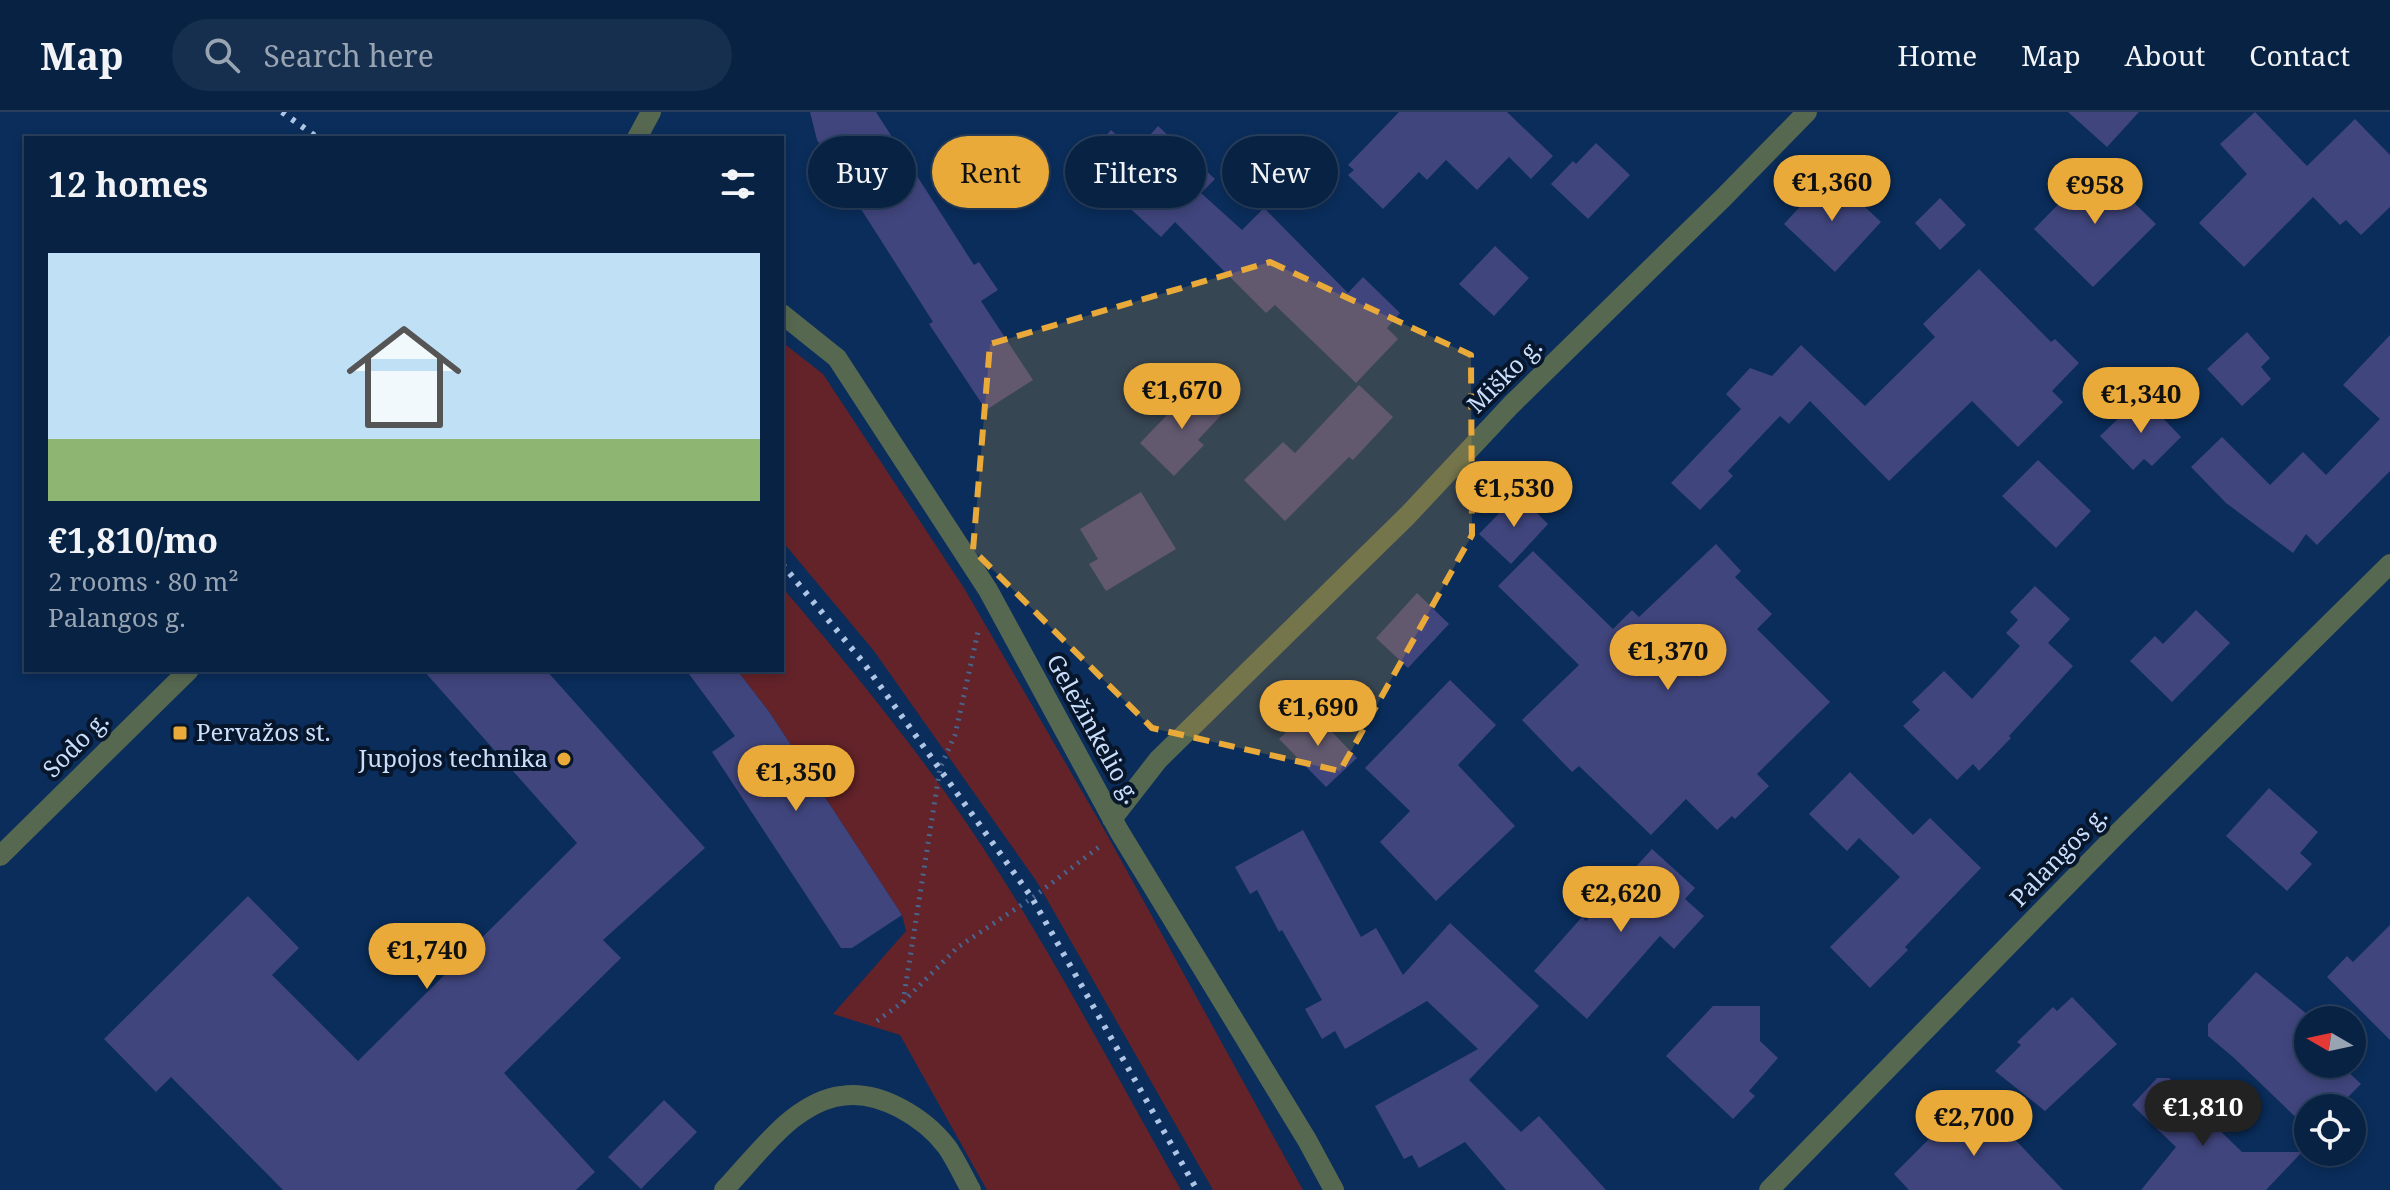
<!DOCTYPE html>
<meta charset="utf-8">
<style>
:root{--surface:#082244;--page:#162f4f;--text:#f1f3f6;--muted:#98a4b2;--line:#293f5d;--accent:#eaaa39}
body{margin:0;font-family:"Noto Serif",serif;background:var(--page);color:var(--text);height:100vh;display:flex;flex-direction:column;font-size:30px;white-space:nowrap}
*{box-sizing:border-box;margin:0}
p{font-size:26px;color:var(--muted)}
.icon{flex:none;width:44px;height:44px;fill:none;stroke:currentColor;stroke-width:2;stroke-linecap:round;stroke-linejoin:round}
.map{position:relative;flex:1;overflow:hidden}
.side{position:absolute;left:24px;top:24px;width:760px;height:536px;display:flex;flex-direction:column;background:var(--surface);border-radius:0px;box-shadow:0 4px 12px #0003,0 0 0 2px var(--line)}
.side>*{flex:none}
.hud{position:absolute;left:808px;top:24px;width:760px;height:72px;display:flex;gap:16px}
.needle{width:52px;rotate:279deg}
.controls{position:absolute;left:2294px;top:894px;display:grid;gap:16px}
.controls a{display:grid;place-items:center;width:72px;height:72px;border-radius:50%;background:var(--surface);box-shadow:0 4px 12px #0003,0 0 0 2px var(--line);font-size:40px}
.price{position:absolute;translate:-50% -68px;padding:0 18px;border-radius:28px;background:var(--accent);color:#111;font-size:26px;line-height:52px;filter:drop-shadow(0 2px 4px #0008)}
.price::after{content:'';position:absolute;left:50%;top:48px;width:24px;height:18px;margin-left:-12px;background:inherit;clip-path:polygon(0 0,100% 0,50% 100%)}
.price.selected{background:#222;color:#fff}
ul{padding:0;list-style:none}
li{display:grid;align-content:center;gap:16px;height:424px;padding:0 24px}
li span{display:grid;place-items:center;height:248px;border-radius:0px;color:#555}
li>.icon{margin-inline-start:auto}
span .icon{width:144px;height:144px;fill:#fffc;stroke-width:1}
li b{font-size:34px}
h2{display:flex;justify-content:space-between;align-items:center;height:96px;padding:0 24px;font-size:34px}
.tag{padding:0 28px;border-radius:36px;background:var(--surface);box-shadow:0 4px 12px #0003,0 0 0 2px var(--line);font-size:28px;line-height:72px}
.tag.selected{background:var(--accent);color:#111}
header{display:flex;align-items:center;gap:48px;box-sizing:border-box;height:112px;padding:0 40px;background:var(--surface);border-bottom:2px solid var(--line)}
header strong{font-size:38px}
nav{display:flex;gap:44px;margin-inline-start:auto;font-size:28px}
.search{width:560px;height:72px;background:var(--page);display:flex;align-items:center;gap:20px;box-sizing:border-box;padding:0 28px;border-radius:44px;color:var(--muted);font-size:30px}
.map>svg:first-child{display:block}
</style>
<header>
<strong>Map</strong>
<div class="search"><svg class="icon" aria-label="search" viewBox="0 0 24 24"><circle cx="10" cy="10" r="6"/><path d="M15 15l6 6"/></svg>Search here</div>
<nav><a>Home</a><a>Map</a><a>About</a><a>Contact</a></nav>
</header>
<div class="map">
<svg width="2390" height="1078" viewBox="0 0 2390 1078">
<rect width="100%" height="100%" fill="#0a2d5b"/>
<path fill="#632329" d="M 782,230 L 823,262 L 964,476 L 1105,719 L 1303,1078 L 1213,1078 L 1037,770 L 874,539 L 782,429 Z
M 782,475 C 839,542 894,609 945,680 C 1034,805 1105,944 1181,1078 L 987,1078 L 900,923 L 833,902 L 906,819 L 902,803 L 770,601 L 737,558 L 782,558 Z"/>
<path fill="#40457d" d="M 810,0 L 876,0 L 974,153 L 979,150 L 998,178 L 981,189 L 1033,268 L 986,298 L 929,212 L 933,210 L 817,28 Z
M 1399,0 L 1507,0 L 1553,44 L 1531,67 L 1509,45 L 1477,78 L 1446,48 L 1427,68 L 1419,60 L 1383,97 L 1348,63 L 1354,58 L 1348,53 Z
M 2068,0 L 2139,0 L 2107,35 Z
M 2255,0 L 2307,54 L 2355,7 L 2390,43 L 2390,95 L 2361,123 L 2346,108 L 2340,113 L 2313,85 L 2244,155 L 2199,111 L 2247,62 L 2220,32 Z
M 1158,14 L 1215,67 L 1201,81 L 1242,118 L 1264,96 L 1348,181 L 1363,165 L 1400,201 L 1387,216 L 1398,227 L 1356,271 L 1275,193 L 1266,201 L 1175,110 L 1161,125 L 1081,51 L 1111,18 L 1135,40 Z
M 1596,31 L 1630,63 L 1588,107 L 1551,72 L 1573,49 L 1576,52 Z
M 2096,54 L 2156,112 L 2093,175 L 2034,117 Z
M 1830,62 L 1881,110 L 1835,160 L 1784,112 Z
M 1940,86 L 1966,113 L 1940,138 L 1915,111 Z
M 1495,134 L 1529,166 L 1494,204 L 1459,172 Z
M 1979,157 L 2051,230 L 2055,227 L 2079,251 L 2052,279 L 2063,290 L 2018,335 L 1972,289 L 1889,369 L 1810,289 L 1789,312 L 1780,304 L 1728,359 L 1733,364 L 1700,398 L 1671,371 L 1741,297 L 1726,282 L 1750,256 L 1772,264 L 1801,233 L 1865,294 L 1935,225 L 1923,212 Z
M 2247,220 L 2270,246 L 2261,255 L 2271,267 L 2242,294 L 2207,257 Z
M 2390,223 L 2390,359 L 2317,433 L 2306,422 L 2293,441 L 2226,391 L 2191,355 L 2222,325 L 2270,373 L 2303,340 L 2326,363 L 2380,307 L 2343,273 Z
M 1359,273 L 1393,305 L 1353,348 L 1349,345 L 1285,409 L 1244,368 L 1283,330 L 1295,341 Z
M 1195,274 L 1223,301 L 1198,328 L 1204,333 L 1174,364 L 1140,331 Z
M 2142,284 L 2181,325 L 2152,354 L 2144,347 L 2133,358 L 2100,324 Z
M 2038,348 L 2091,399 L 2056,436 L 2002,384 Z
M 1141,380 L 1176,437 L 1106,479 L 1089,452 L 1098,447 L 1080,417 Z
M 1518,382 L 1548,412 L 1511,452 L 1479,422 Z
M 1716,432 L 1741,459 L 1735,465 L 1772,502 L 1757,517 L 1830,590 L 1757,662 L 1769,674 L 1735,707 L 1732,704 L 1717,718 L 1686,687 L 1651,723 L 1579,654 L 1572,660 L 1522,608 L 1579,553 L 1498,474 L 1533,439 L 1613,517 L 1632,498 L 1639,505 Z
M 2035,474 L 2070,507 L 2048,531 L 2073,554 L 2009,624 L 2011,626 L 1979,659 L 1973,652 L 1957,668 L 1903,614 L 1920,598 L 1912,590 L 1944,559 L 1972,587 L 2020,534 L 2006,521 L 2018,508 L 2010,500 Z
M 1417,481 L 1449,512 L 1408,556 L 1376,526 Z
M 2196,498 L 2230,531 L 2172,590 L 2130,549 L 2155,524 L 2163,532 Z
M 423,558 L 546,558 L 705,736 L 603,828 L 621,846 L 504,961 L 595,1060 L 576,1078 L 283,1078 L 171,965 L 156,980 L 104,927 L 248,784 L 299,836 L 272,863 L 358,949 L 577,731 Z
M 686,558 L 737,558 L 770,601 L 902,803 L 852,836 L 841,836 L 712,640 L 735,624 Z
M 1450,568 L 1496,613 L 1458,653 L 1515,714 L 1436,789 L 1380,730 L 1410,699 L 1365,656 Z
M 1310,597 L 1357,646 L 1326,675 L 1279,627 Z
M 1850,660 L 1913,723 L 1930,706 L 1981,756 L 1905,835 L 1908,838 L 1870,876 L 1830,835 L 1900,765 L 1859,726 L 1847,739 L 1809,702 Z
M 2269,676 L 2318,720 L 2300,741 L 2312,752 L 2287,779 L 2226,724 Z
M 1303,718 L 1361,825 L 1376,816 L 1403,863 L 1450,811 L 1539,894 L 1469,968 L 1521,1020 L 1539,1004 L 1606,1078 L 1506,1078 L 1465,1030 L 1419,1056 L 1412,1043 L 1404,1047 L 1375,994 L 1478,937 L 1427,889 L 1345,937 L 1335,919 L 1322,927 L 1305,897 L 1322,888 L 1282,818 L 1279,820 L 1257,778 L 1250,782 L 1235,755 Z
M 1652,737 L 1695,776 L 1685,787 L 1704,804 L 1674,837 L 1660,824 L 1587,907 L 1534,859 L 1582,805 L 1586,809 Z
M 2390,813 L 2390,928 L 2327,865 L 2347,844 L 2353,850 Z
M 2256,860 L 2308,903 L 2308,952 L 2340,952 L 2361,972 L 2342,991 L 2347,996 L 2308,996 L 2308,1017 L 2233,945 L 2208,924 L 2208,912 Z
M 2072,885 L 2117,932 L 2045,999 L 1995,959 L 2021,933 L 2017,930 L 2053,895 L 2057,899 Z
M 1713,894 L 1760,894 L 1760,929 L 1778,946 L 1749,979 L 1755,984 L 1733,1007 L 1666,944 Z
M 2157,966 L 2169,966 L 2207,1001 L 2205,1004 L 2242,1040 L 2302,1040 L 2266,1078 L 2141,1078 L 2176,1035 L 2132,993 Z
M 1973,983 L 2005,1017 L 2063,1078 L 1909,1078 L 1894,1062 Z
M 664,988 L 697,1020 L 641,1077 L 608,1045 Z
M 2352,1001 L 2365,1014 L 2352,1028 Z"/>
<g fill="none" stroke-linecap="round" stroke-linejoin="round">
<path stroke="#48668f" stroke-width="5" stroke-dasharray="2 6" stroke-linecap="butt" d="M 903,890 L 940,656 L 955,623 L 978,520
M 877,909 L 903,890 L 958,835 L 1032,786 L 1099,735"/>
<path stroke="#576851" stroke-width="20" d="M 637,26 L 651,0
M 782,202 L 837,246 L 988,478 L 1119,719 L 1307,1028 L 1334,1078
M 1112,707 L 1158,648 L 1408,403 L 1511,293 L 1724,85 L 1807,0
M 0,744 L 189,558
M 724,1078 C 746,1055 767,1027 792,1007 C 805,997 824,986 841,984 C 879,977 925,1006 947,1035 C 956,1048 963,1064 971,1078
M 1769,1078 L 2121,718 L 2390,452"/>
<path stroke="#aec5e5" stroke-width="6" stroke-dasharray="4 8" stroke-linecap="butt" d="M 282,0 L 318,26
M 782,452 L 863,550 L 1032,786 L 1197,1078"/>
</g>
<path fill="#eaaa39" fill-opacity="0.2" stroke="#eaaa39" stroke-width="6" stroke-dasharray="16 10" stroke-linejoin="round" d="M 1270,150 L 1471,243 L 1472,423 L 1340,659 L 1152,616 L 973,438 L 990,232 Z"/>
<g fill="#eaaa39" stroke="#08162b" stroke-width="3">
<rect x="172" y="613" width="16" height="16" rx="4"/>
<circle cx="564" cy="647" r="8"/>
</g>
<g text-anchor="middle" stroke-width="8" stroke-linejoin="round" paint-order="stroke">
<g font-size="24" fill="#cadffc" stroke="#08162b">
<text transform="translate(1505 264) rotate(-45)" y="8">Miško g.</text>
<text transform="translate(1093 617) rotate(61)" y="8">Geležinkelio g.</text>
<text transform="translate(76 633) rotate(-45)" y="8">Sodo g.</text>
<text transform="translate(2059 745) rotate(-46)" y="8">Palangos g.</text>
</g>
<g font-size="24" fill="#cadffc" stroke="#08162b" text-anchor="start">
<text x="196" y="629">Pervažos st.</text>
<text x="548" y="655" text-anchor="end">Jupojos technika</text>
</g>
</g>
</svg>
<div class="controls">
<a><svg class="needle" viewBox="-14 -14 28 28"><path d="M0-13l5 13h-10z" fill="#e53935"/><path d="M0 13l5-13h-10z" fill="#98a4b2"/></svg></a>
<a><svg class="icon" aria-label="locate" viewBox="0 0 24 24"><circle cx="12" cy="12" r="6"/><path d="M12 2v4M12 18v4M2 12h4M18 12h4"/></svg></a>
</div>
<b class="price" style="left:1832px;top:111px">€1,360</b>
<b class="price" style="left:2095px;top:114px">€958</b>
<b class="price" style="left:1182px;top:319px">€1,670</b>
<b class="price" style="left:2141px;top:323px">€1,340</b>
<b class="price" style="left:1514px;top:417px">€1,530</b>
<b class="price" style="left:1668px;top:580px">€1,370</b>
<b class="price" style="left:1318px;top:636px">€1,690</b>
<b class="price" style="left:796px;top:701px">€1,350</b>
<b class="price" style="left:1621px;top:822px">€2,620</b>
<b class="price" style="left:427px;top:879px">€1,740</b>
<b class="price selected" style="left:2203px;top:1036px">€1,810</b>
<b class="price" style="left:1974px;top:1046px">€2,700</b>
<div class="hud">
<a class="tag">Buy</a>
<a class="tag selected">Rent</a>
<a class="tag">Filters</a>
<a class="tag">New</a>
</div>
<section class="side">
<h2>12 homes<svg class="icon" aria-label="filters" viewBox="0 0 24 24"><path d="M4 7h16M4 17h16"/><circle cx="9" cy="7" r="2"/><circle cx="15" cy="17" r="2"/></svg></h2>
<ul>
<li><span style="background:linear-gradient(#bfe0f5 75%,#8fb573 0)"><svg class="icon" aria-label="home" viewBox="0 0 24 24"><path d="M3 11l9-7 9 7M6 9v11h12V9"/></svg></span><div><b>€1,810/mo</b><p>2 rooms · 80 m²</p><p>Palangos g.</p></div></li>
</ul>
</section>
</div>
